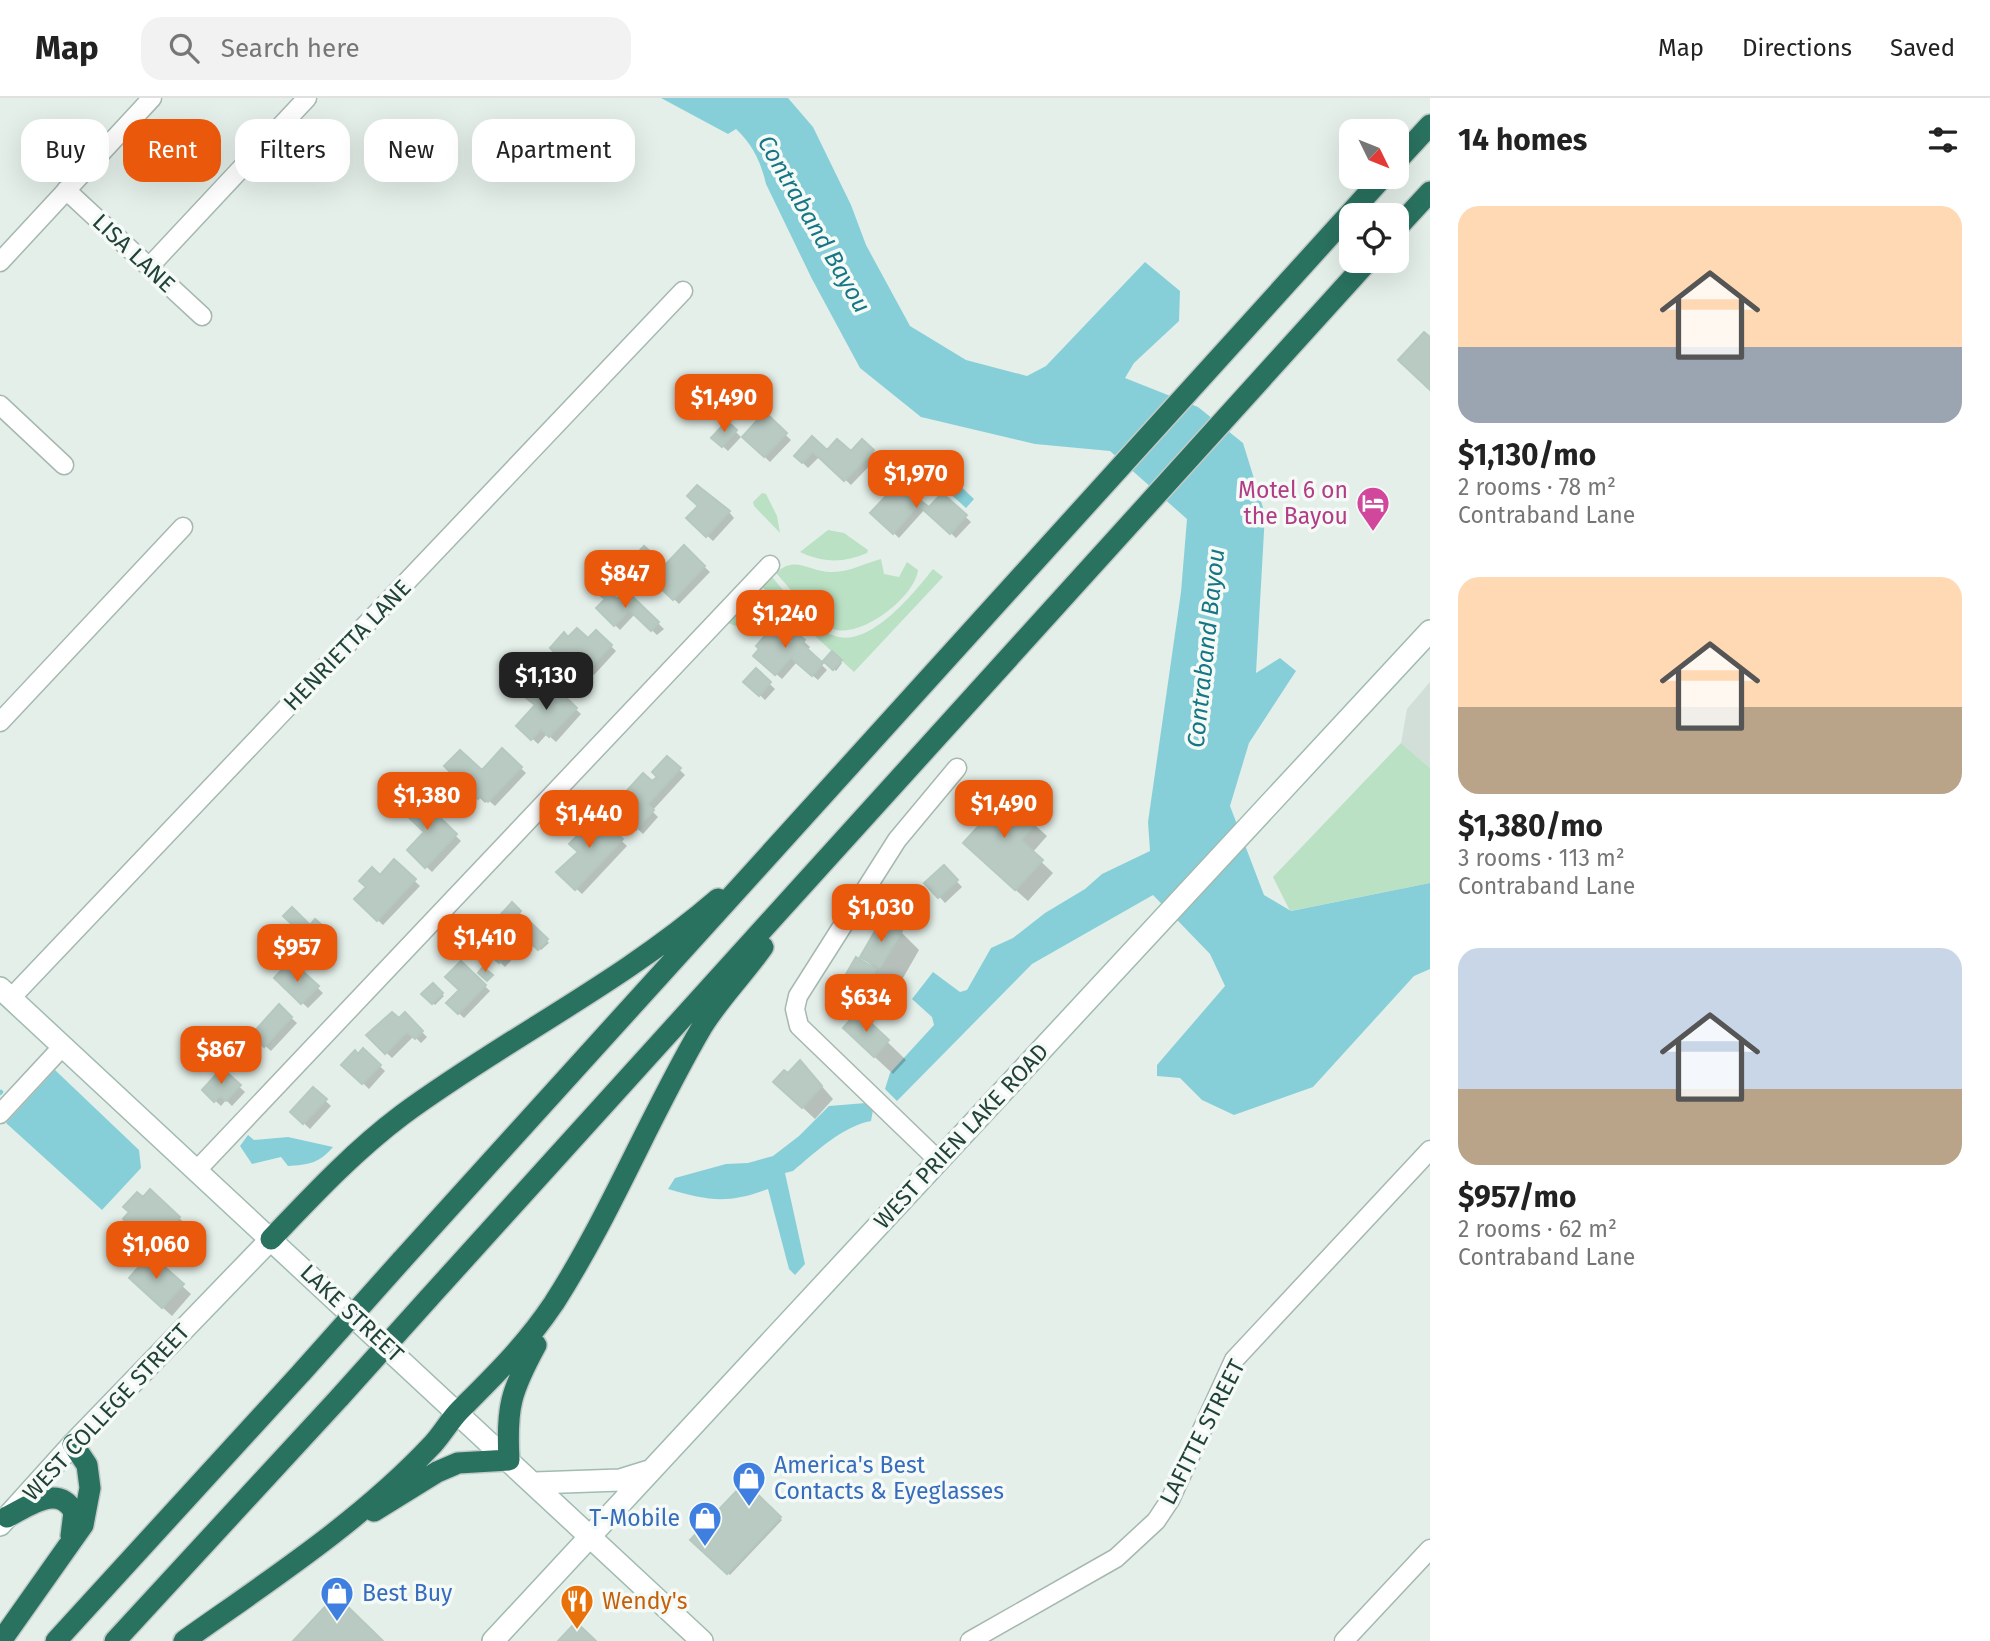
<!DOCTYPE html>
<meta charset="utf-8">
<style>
:root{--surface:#fff;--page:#f2f2f2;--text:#222;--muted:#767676;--line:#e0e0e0;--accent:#ea580c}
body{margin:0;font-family:"Fira Sans",sans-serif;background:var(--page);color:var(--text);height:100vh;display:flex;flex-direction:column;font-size:26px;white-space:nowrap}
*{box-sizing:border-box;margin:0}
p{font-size:23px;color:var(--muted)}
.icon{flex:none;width:38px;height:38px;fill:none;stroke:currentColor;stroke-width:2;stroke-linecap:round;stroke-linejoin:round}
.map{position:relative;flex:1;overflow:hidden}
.side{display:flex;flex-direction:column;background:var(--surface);width:560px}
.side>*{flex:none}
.hud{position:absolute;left:21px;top:21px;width:665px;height:63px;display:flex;gap:14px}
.needle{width:46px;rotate:133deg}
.fabs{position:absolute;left:1339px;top:21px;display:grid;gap:14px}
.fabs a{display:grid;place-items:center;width:70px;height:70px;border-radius:14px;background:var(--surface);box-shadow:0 7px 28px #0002;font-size:35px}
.price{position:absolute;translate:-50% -60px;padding:0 16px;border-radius:14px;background:var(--accent);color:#fff;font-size:23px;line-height:46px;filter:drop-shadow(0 2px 4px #0008)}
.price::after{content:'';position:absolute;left:50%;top:42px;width:21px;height:16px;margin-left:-10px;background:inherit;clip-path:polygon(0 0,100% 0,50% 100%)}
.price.selected{background:#222;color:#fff}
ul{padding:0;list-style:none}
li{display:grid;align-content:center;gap:14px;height:371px;padding:0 28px}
li span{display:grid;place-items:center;height:217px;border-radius:21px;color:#555}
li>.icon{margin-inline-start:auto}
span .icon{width:126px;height:126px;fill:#fffc;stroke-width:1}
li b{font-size:30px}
h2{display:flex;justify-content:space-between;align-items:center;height:84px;padding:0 28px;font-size:30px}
.pill{padding:0 24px;border-radius:21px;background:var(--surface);box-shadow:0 7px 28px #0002;font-size:24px;line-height:63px}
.pill.selected{background:var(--accent);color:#fff}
header{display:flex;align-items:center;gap:42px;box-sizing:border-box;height:98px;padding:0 35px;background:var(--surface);border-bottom:2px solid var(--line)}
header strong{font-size:33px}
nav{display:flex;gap:38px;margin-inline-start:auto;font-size:24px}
.search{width:490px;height:63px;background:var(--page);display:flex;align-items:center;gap:18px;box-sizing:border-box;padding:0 24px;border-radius:21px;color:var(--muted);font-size:26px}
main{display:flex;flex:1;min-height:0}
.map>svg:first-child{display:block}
</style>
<header>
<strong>Map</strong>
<div class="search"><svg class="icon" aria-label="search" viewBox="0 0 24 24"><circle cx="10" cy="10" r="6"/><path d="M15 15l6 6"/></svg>Search here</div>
<nav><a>Map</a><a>Directions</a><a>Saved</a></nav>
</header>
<main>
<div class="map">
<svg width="1430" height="1543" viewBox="0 0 1430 1543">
<rect width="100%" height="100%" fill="#e4efe9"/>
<path fill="#d2dfd8" d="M 1430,584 L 1430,670 L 1401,645 L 1407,611 Z"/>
<path fill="#bbe1c4" d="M 762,395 L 766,396 L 777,418 L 780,435 L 754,408 L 753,404 Z
M 828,432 L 844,435 L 868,452 L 867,455 C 844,465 823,465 800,454 Z
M 881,461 L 884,476 L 899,479 L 907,464 L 918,472 C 915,499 861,541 833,531 C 816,525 789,489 776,475 C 796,456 810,475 833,474 C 850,474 865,465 881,461 Z
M 933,471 L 943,479 L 854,574 L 762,489 L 772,479 C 789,498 810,530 835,538 C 870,550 914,495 933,471 Z
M 754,498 C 764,511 762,526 746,532 L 728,525 Z
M 1401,645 L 1430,670 L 1430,785 L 1290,813 L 1273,779 Z"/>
<path fill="#87cfd8" d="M 661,0 L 788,0 L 813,29 L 851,107 L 866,147 L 910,228 L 966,262 L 1027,278 L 1046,268 L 1145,164 L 1180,193 L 1179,223 L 1134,265 L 1125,280 L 1198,309 L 1243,345 L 1265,416 L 1256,575 L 1280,560 L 1296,573 L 1249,645 L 1230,708 L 1264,797 L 1291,813 L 1430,785 L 1430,871 L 1414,878 L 1313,989 L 1234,1017 L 1202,1002 L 1180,980 L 1157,978 L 1157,967 L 1225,888 L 1210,856 L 1153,797 L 1032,866 L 897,1003 L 885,991 L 890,975 L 934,927 L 932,919 L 912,901 L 933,874 L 960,894 L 967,892 L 991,850 L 1013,840 L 1045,815 L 1085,791 L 1102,776 L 1150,753 L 1148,724 L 1181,494 L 1187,421 L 1110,353 L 1035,346 L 921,319 L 860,270 L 812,181 L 766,86 C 761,64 752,46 736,31 L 728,36 Z
M 955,383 L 974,401 L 966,410 L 946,392 Z
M 55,972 L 139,1052 L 141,1070 L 102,1112 L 6,1025 Z
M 866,1005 L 873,1012 L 871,1023 C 841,1029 816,1054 793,1073 L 785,1075 L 805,1166 L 795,1177 L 789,1171 L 768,1091 C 728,1106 709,1103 668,1091 L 675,1080 L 726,1066 L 748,1065 L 773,1058 L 799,1038 L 829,1008 Z
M 248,1037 L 254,1042 L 288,1039 L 333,1049 C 320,1065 308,1067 288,1068 L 281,1059 L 252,1066 L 240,1048 Z"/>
<path fill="#0003" d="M 765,317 L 791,342 L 770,364 L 744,339 Z
M 727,325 L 741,339 L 728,353 L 714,340 Z
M 813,341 L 827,354 L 851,356 L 862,344 L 878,359 L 851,387 L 820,358 L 808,370 L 796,358 Z
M 898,388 L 929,411 L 942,397 L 971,424 L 956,440 L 925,411 L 899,440 L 873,415 Z
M 700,408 L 729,414 L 734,420 L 713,443 L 688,420 Z
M 684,450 L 710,474 L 679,506 L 634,462 L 665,470 Z
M 632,500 L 664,531 L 657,537 L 635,516 L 620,532 L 598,510 L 617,503 L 627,505 Z
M 780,522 L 810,549 L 807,553 L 827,572 L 818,582 L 797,564 L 782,581 L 761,563 Z
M 596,534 L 616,553 L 594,577 L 575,560 L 569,566 L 552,550 L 588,543 Z
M 832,555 L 842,565 L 836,573 L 825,563 Z
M 756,573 L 775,591 L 765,602 L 746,584 Z
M 553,590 L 581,616 L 556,644 L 547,636 L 538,646 L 518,627 Z
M 502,653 L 526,675 L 495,708 L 488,702 L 485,705 L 447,668 L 482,674 Z
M 667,660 L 685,677 L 652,713 L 658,719 L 643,736 L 614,709 L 659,679 Z
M 996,692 L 1047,738 L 1032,755 L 1053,775 L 1028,803 L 977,757 Z
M 428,711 L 461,743 L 432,774 L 409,752 L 426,734 L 424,715 Z
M 592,715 L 627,748 L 582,796 L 558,774 L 581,754 L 585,742 L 593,734 Z
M 394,764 L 420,788 L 383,827 L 356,801 Z
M 944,770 L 962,789 L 945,805 L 927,785 Z
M 512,807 L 549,845 L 541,852 L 517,829 L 508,839 L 521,852 L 505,869 L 478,844 Z
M 315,823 L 326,834 L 322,838 L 334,849 L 329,855 L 318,845 L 311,852 L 298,840 Z
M 901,834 L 919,852 L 899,887 L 881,878 L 893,891 L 871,928 L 906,962 L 893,976 L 863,948 L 853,921 L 833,902 L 875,871 L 862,858 Z
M 461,865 L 490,893 L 464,920 L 448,905 L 461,892 Z
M 299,872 L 323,895 L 308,910 L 276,880 L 294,877 Z
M 433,887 L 444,898 L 435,907 L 424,896 Z
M 279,909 L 297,925 L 271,953 L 253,937 Z
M 405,917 L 427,939 L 421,945 L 414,938 L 392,960 L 368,937 Z
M 363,953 L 385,973 L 369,991 L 344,967 Z
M 222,973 L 245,994 L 232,1008 L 226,1002 L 221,1008 L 204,992 Z
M 812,977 L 833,1001 L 815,1021 L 788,996 L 788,978 Z
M 313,991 L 331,1008 L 310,1031 L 292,1014 Z
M 131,1114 L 179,1120 L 188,1128 L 180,1137 L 184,1141 L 174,1152 L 169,1148 L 163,1155 L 134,1129 Z
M 150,1159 L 191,1196 L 172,1218 L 140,1189 Z
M 745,1387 L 782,1422 L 730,1477 L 692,1442 Z"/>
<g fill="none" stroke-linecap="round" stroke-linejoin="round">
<path stroke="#87cfd8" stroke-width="4.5" d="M 0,995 L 1,994"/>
</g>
<path fill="#b9cac2" stroke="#b5c9c0" stroke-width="2" d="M 1424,234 L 1430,239 L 1430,292 L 1398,262 Z
M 765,314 L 787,335 L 764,359 L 742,339 Z
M 727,323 L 737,332 L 722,349 L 711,340 Z
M 812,338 L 827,352 L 837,341 L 851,353 L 862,341 L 874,352 L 844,383 L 813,354 L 802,365 L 794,358 Z
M 898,385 L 929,409 L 942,395 L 967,417 L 950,436 L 918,407 L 893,436 L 870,415 Z
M 697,387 L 730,413 L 706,439 L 686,420 L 698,408 L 687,398 Z
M 684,447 L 705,468 L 673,502 L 631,462 L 644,448 L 665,467 Z
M 607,492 L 617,501 L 621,496 L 627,502 L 632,498 L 659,524 L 651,533 L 629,512 L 614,528 L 596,510 L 605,501 L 601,498 Z
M 780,520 L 805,542 L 802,546 L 823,565 L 812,578 L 791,560 L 775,577 L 753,558 L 759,551 L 756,548 Z
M 577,530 L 588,540 L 596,532 L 612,547 L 587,573 L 568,556 L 562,562 L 550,550 L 564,534 L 568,539 Z
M 832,553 L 842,562 L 833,572 L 823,563 Z
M 756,570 L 771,584 L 759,598 L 743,584 Z
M 539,586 L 547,594 L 553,587 L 577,610 L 549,639 L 541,631 L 531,642 L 516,628 L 535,607 L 526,600 Z
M 502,650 L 522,669 L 488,704 L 481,698 L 478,701 L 444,668 L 460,652 L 482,672 Z
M 667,658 L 681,670 L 648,706 L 654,712 L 636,732 L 612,709 L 643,675 L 652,683 L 657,679 L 652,674 Z
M 996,689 L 1036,725 L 1021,742 L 1043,762 L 1015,792 L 963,745 L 987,719 L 977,710 Z
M 409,699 L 424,712 L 428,708 L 457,736 L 425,770 L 407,752 L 424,734 L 399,710 Z
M 592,712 L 623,741 L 575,792 L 556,774 L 578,754 L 569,746 L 580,735 L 585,740 L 590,734 L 581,724 Z
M 394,761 L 416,781 L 377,823 L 354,801 L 366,789 L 359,783 L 372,769 L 380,777 Z
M 944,767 L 958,782 L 938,800 L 924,785 Z
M 512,804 L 521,813 L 503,832 L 517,845 L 499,865 L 476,844 Z
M 292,809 L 310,827 L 315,821 L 322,827 L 318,831 L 330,843 L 322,851 L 312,841 L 304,848 L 295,840 L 301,835 L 283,818 Z
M 525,819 L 548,841 L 538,852 L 515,829 Z
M 882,821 L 902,833 L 880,870 L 860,859 Z
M 856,859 L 876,871 L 851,914 L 831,902 Z
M 461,863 L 486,887 L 458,916 L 446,905 L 459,892 L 445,879 Z
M 286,867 L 294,875 L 299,870 L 319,888 L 301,906 L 274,880 Z
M 483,869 L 493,877 L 487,883 L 478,875 Z
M 433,885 L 443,895 L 432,906 L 421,896 Z
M 279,906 L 292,919 L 264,949 L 251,937 Z
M 858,913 L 889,942 L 874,959 L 843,930 Z
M 392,914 L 399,920 L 405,914 L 423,933 L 415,941 L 407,934 L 385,956 L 366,937 Z
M 363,950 L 381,967 L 362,986 L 341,967 L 355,952 L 358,956 Z
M 800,962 L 822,988 L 802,1010 L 773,984 L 784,972 L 788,975 Z
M 222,970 L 241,987 L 226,1003 L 220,998 L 214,1004 L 202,992 Z
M 313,989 L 327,1001 L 303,1026 L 290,1014 Z
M 150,1091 L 180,1119 L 173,1127 L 177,1131 L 164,1145 L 159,1141 L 153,1147 L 123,1121 L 129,1114 L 123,1109 L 137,1094 L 143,1099 Z
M 150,1156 L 184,1186 L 162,1210 L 129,1180 Z
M 745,1384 L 781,1419 L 727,1476 L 690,1442 Z
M 333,1500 L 343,1508 L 345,1506 L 383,1543 L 293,1543 Z
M 576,1524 L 596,1543 L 558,1543 Z"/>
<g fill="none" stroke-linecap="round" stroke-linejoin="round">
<defs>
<path id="street" d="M 66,92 L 202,218
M 0,164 L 152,0
M 149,169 L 307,0
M 0,307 L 64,367
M 0,624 L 183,429
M 11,900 L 683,193
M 0,1016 L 63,948
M 939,1063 L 799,928 L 795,911 L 798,898 L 897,742 L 957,670
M 196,1073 L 770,467
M 970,1543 L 1116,1460 L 1156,1423 L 1170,1402 L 1234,1262 L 1430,1052
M 1344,1543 L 1430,1451"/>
<path id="secondary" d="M 0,890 L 702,1543
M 535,1385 L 620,1382 L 649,1373
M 0,1427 L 73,1346 L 271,1141
M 493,1543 L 1430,533"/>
<path id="highway" d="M 1396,64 L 1430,27
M 1396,131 L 1430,94
M 271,1141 C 312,1098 354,1053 402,1017 C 505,941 621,885 718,801
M 401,1163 L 1383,79
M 428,1201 L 1368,163
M 374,1413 L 437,1374 L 458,1365 L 509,1362 C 506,1309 511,1293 536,1247
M 7,1419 C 29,1408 58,1385 74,1414 L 71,1438
M 1,1543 L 83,1427 L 90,1390 L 87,1367 L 73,1346
M 56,1543 L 302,1274
M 115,1543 L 340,1299
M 184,1543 C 270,1482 361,1423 433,1346 C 443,1335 450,1322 460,1312 C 496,1276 525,1248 554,1205 C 611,1116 649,1019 702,929 C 719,901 744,876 763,849"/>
</defs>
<use href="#street" stroke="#a6b8b0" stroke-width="21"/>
<use href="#secondary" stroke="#a1bbb1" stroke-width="24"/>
<use href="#highway" stroke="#c1cac7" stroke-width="24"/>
<use href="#street" stroke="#fff" stroke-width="18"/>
<use href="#secondary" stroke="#fff" stroke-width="21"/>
<use href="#highway" stroke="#2a7260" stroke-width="21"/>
<defs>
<path id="highway-bridge" d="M 302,1274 L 401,1163
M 340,1299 L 428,1201"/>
</defs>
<use href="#highway-bridge" stroke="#c1cac7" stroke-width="24" stroke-linecap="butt"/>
<use href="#highway-bridge" stroke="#2a7260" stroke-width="21"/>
</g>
<defs>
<symbol id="hotel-pin" viewBox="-11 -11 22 30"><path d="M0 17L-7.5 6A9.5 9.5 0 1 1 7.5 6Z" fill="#d1479c" stroke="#f5faf7"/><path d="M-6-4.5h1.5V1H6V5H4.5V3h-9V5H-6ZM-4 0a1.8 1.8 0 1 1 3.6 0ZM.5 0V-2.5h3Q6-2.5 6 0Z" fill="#fff"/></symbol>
<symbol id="shop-pin" viewBox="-11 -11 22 30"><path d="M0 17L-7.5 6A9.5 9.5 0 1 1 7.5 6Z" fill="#3f7fe0" stroke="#f5faf7"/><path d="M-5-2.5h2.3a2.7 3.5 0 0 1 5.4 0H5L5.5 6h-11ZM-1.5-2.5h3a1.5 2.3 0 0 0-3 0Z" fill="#fff"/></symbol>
<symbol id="restaurant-pin" viewBox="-11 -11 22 30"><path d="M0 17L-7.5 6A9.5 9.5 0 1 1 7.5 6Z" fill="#e8710a" stroke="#f5faf7"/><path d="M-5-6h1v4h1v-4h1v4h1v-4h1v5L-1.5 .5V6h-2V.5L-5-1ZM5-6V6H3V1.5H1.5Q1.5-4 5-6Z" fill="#fff"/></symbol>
</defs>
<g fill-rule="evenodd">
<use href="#hotel-pin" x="1354" y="386" width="38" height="52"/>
<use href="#shop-pin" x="730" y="1361" width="38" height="52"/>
<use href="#shop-pin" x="686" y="1401" width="38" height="52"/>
<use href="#shop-pin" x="318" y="1476" width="38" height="52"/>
<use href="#restaurant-pin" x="558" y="1484" width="38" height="52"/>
</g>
<g text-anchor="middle" stroke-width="7" stroke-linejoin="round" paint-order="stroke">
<g font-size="23" fill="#214238" stroke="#f5faf7">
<text transform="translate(134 155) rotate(43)" y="8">LISA LANE</text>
<text transform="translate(347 547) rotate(-46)" y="8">HENRIETTA LANE</text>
<text transform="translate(961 1038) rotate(-47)" y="8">WEST PRIEN LAKE ROAD</text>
<text transform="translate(352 1215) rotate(43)" y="8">LAKE STREET</text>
<text transform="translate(106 1314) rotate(-47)" y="8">WEST COLLEGE STREET</text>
<text transform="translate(1202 1334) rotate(-63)" y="8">LAFITTE STREET</text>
</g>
<g font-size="23" fill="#b23c85" stroke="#f5faf7" text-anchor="end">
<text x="1348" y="400">Motel 6 on<tspan x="1348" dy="26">the Bayou</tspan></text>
</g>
<g font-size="23" fill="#366cbe" stroke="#f5faf7" text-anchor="start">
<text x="774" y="1375">America's Best<tspan x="774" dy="26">Contacts &amp; Eyeglasses</tspan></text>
<text x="680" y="1428" text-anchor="end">T-Mobile</text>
<text x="362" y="1503">Best Buy</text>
</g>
<g font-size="23" fill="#c56008" stroke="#f5faf7" text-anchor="start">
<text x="602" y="1511">Wendy's</text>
</g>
<g font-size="24" font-style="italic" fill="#157785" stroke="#f5faf7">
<text transform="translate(814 126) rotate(60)" y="8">Contraband Bayou</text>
<text transform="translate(1206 550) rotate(-84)" y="8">Contraband Bayou</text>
</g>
</g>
</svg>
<div class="fabs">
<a><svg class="needle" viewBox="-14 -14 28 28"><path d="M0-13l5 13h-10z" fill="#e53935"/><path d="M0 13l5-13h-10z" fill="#767676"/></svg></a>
<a><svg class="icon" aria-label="locate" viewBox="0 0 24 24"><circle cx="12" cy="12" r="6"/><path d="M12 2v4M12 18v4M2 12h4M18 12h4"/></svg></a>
</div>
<b class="price" style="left:724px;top:336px">$1,490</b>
<b class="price" style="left:916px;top:412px">$1,970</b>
<b class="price" style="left:625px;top:512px">$847</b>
<b class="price" style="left:785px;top:552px">$1,240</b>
<b class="price selected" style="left:546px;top:614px">$1,130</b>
<b class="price" style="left:427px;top:734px">$1,380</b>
<b class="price" style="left:1004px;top:742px">$1,490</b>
<b class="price" style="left:589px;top:752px">$1,440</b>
<b class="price" style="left:881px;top:846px">$1,030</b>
<b class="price" style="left:485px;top:876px">$1,410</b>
<b class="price" style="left:297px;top:886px">$957</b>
<b class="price" style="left:866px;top:936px">$634</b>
<b class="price" style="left:221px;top:988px">$867</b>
<b class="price" style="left:156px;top:1183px">$1,060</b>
<div class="hud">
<a class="pill">Buy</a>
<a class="pill selected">Rent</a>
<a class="pill">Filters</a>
<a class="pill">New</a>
<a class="pill">Apartment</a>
</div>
</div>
<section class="side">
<h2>14 homes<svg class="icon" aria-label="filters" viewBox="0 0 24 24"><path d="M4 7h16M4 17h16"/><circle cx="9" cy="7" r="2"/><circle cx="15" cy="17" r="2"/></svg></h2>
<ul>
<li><span style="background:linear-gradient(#ffd9b3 65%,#9aa5b1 0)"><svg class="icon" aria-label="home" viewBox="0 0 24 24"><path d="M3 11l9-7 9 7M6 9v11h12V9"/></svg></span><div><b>$1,130/mo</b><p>2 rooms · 78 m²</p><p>Contraband Lane</p></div></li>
<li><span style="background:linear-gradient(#ffd9b3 60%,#b9a48a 0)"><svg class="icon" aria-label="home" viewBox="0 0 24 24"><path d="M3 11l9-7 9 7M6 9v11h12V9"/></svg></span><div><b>$1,380/mo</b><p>3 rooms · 113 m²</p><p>Contraband Lane</p></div></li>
<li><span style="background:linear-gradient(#c9d6e8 65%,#b9a48a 0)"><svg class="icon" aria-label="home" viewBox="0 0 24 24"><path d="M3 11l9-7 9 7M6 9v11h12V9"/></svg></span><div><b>$957/mo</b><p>2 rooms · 62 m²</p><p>Contraband Lane</p></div></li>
</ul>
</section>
</main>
